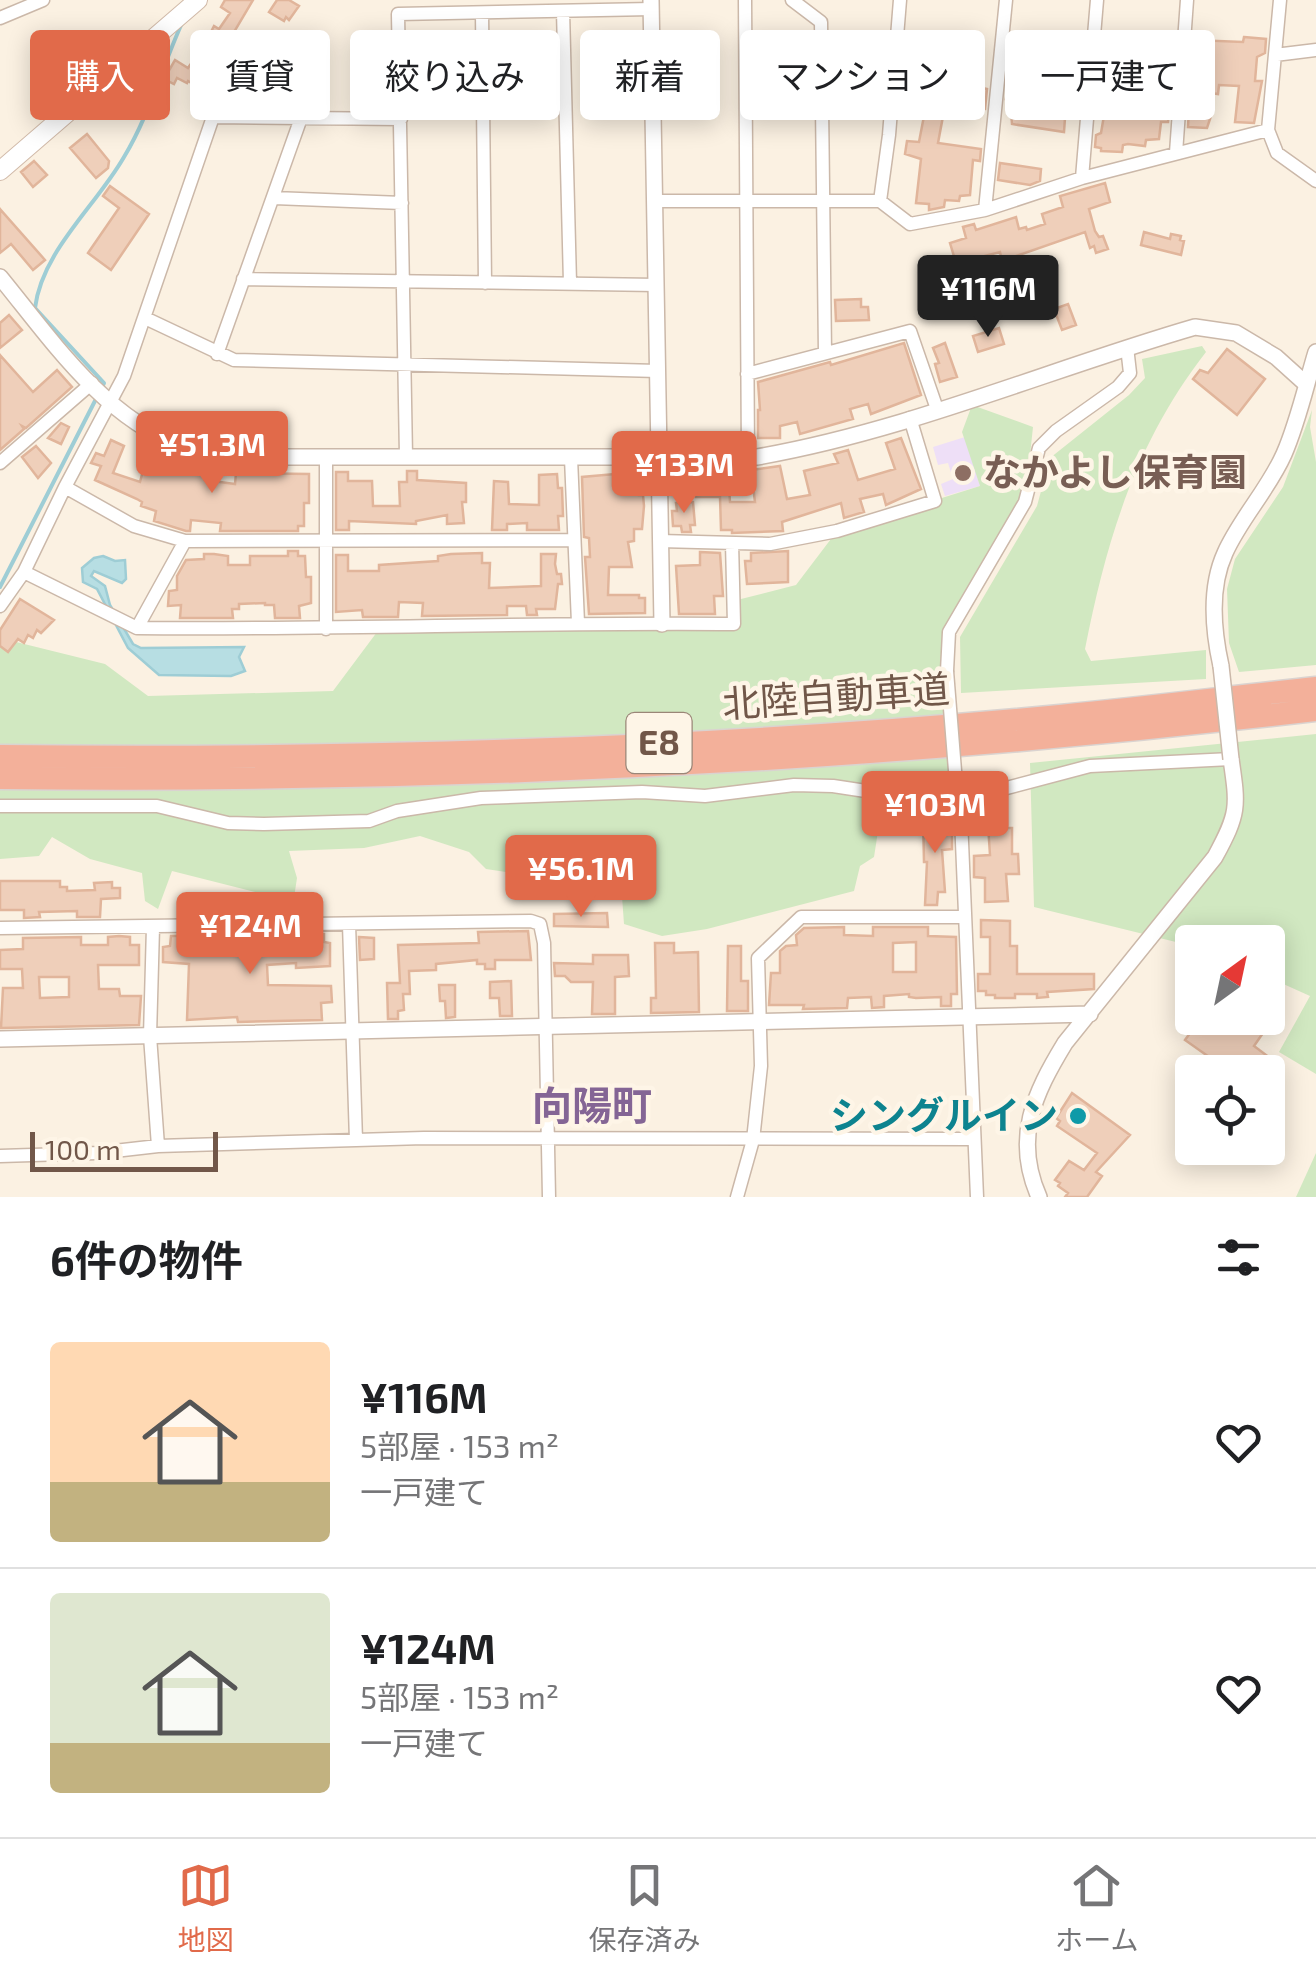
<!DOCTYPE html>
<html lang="ja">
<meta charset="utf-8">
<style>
:root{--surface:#fff;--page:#f6f6f6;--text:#202124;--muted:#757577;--line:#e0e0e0;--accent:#e16a4a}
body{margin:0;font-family:"Exo 2","Noto Sans JP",sans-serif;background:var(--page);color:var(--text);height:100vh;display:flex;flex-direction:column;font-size:38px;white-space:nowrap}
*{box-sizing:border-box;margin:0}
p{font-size:32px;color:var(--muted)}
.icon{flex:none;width:55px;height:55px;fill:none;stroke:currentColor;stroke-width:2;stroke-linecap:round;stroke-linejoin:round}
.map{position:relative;height:1197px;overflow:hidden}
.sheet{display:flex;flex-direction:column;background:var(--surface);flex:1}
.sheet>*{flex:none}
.guide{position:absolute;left:30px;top:30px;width:1258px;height:90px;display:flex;gap:20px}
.needle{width:65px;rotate:33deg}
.buttons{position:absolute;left:1175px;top:925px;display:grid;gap:20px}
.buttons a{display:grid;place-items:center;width:110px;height:110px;border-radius:10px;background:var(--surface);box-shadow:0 5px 25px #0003;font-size:50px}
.scale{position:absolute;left:30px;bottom:25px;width:188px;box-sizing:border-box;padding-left:10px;border:5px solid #715749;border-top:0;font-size:28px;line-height:35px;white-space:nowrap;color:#715749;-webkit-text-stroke:8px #fef5e7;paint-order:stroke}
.price{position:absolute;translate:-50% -85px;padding:0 22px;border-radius:10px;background:var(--accent);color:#fff;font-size:32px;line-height:65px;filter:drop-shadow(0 2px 5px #0008)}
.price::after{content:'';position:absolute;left:50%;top:60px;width:30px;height:22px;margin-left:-15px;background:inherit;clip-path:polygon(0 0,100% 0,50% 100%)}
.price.active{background:#222;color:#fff}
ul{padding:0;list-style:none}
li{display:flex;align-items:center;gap:30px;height:250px;padding:0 50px}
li+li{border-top:2px solid var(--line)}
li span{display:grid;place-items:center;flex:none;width:280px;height:200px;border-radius:10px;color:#555}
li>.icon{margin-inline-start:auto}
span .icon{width:120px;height:120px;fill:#fffc;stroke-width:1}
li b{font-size:42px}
h2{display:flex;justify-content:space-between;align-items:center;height:120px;padding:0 50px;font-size:42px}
.pill{padding:0 35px;border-radius:10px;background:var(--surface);box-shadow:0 5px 25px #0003;font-size:35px;line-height:90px}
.pill.active{background:var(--accent);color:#fff}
.menu{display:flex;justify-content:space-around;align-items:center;height:140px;border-top:2px solid var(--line);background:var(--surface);font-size:28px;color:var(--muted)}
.menu a{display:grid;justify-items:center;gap:5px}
.menu .active{color:var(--accent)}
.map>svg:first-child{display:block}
</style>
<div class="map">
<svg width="1316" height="1197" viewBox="0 0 1316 1197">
<rect width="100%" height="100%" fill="#fbf1e2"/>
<path fill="#eedff7" d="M 965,437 L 980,486 L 945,496 L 941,484 L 953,479 L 948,463 L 938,465 L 933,447 Z"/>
<path fill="#d1e8c1" d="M 1202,346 L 1206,352 C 1136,442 1107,538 1085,649 L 1091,661 L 1206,650 L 1206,679 L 961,693 L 960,637 L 1037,506 L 1050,458 L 1129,395 L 1145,378 L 1142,359 Z
M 972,405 L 1033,427 L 1025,502 L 949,632 L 956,783 L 909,801 L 879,825 L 874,857 L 860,866 L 854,891 L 707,929 L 662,936 L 624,924 L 619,855 L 576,862 L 547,858 L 506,872 L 486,869 L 469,852 L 420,836 L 364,848 L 289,851 L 297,878 L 290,924 L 259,925 L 259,893 L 172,871 L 158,909 L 145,901 L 142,873 L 90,859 L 52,837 L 39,856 L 0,859 L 0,638 L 105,664 L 148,696 L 333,691 L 380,628 L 733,624 L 733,601 L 796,585 L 837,531 L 980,486 L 962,432 Z
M 1312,410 L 1310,427 L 1316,462 L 1316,665 L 1239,672 L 1229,643 L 1227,589 L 1235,559 L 1283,487 Z
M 1316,734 L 1316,1074 L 1279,1052 L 1310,996 L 1268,977 L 1268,942 L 1192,942 L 1192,946 L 1034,907 L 1030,763 Z
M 1316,1153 L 1316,1197 L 1296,1197 Z"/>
<path fill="#b7dee3" stroke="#9ecdd5" stroke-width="2.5" d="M 103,556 L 115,561 L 125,560 L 126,579 L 122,583 L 94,571 L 91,576 L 105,586 L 110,605 L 133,644 L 141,648 L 244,647 L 239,657 L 245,671 L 231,676 L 159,675 L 128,648 L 97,589 L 83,582 L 82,568 L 94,558 Z"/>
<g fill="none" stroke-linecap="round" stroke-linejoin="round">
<path stroke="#9ecdd5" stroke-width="4" d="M 102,387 L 104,383 L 35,308 C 42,251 96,206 124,157 C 149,116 162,67 182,23
M 0,587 L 98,395"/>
</g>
<path fill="#efcfba" stroke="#e1b59b" stroke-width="2.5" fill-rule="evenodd" d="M 225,0 L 253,0 L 218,59 L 203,90 L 188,81 L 187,83 L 177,78 L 174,84 L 164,79 L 175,60 L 188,68 L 190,65 L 193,67 L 214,26 L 219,29 L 230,13 L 221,7 Z
M 277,0 L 289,0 L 299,6 L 289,20 L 286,17 L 284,21 L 269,12 Z
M 1244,37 L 1266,39 L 1265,53 L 1257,57 L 1255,81 L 1262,81 L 1254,123 L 1235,122 L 1239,86 L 1219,85 L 1218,94 L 1202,92 L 1204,58 L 1193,57 L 1194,40 L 1243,42 Z
M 1054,50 L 1078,53 L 1076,67 L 1053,64 Z
M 1138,60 L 1169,63 L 1170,92 L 1162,92 L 1160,111 L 1169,112 L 1168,122 L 1161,122 L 1159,139 L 1146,140 L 1145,146 L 1128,144 L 1123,145 L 1122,152 L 1101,151 L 1101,148 L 1095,147 L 1096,135 L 1101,133 L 1107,98 L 1134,100 Z
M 956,75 L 979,78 L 978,87 L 987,89 L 985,109 L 972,108 L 973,98 L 947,95 L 938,143 L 981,149 L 980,161 L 973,160 L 970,195 L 960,196 L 959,201 L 945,200 L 944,207 L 929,210 L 929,204 L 916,203 L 921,159 L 905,154 L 907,141 L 919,142 L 924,116 L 927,116 L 930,93 L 920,91 L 922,76 L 955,81 Z
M 1009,75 L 1013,75 L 1011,94 L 1036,96 L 1034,115 L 1065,118 L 1064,132 L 1012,124 L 1010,99 L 1006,99 Z
M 1066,78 L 1080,78 L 1073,112 L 1063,111 L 1064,98 L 1053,97 L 1054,85 L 1065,86 Z
M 120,85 L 137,107 L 123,118 L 102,100 Z
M 1189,107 L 1208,108 L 1208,115 L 1211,116 L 1207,128 L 1188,127 Z
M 87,134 L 109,161 L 108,168 L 96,178 L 70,148 Z
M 34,161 L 47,175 L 33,187 L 21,172 Z
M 1000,163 L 1041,169 L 1040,181 L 1030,185 L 998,180 Z
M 1105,183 L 1110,202 L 1089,209 L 1095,231 L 1099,237 L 1103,236 L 1108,249 L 1096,253 L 1094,246 L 1090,248 L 1085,232 L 1002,261 L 1000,252 L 977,258 L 980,267 L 959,273 L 950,243 L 966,238 L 963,227 L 974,224 L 976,230 L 1016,217 L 1019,229 L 1026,227 L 1027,230 L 1045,224 L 1042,214 L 1063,207 L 1060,196 Z
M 110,186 L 149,214 L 111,270 L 88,253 L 119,208 L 103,196 Z
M 0,209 L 45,260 L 33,270 L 11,244 L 0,253 Z
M 1144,232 L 1170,239 L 1171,234 L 1181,236 L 1180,240 L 1184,241 L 1181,255 L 1141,245 Z
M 861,299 L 861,307 L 868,307 L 869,320 L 836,321 L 835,300 Z
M 1068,304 L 1076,325 L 1062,330 L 1054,309 Z
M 9,315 L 22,330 L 0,348 L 0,323 Z
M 999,328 L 1004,344 L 978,352 L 973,336 Z
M 904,343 L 921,395 L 871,414 L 868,404 L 850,409 L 853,419 L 800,434 L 797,422 L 780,426 L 780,438 L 758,438 L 758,410 L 760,410 L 758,382 L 830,362 L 831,365 Z
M 945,343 L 957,377 L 940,382 L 935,364 L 939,363 L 933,348 Z
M 1227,349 L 1265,379 L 1237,415 L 1193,379 L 1200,370 L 1208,373 Z
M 0,355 L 33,392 L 57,370 L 72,387 L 26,428 L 22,426 L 24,429 L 0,450 Z
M 61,423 L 69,427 L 61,444 L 48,438 Z
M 901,438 L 921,489 L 886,505 L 883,494 L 860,499 L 864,512 L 844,518 L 841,503 L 782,522 L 783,531 L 732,533 L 732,530 L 721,530 L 720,497 L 696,497 L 695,469 L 706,469 L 706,480 L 720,478 L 720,473 L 728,472 L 730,502 L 755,502 L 751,470 L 780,466 L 787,499 L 810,495 L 804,471 L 838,463 L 834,454 L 848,450 L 858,480 L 895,469 L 886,443 Z
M 111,440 L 124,446 L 113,473 L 140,482 L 145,463 L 173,471 L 176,462 L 185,466 L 184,470 L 206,473 L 205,480 L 235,484 L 236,473 L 309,474 L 309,503 L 304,503 L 304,526 L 298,526 L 298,531 L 220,531 L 221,523 L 191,520 L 190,531 L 186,531 L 154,521 L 156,511 L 141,506 L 142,502 L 137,499 L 95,480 L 101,466 L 91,463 L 96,453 L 104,456 Z
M 36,446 L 51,463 L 38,478 L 22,457 Z
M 407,471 L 417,471 L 417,480 L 466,483 L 466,502 L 462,502 L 464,523 L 447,524 L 447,515 L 416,521 L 416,524 L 349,521 L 349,530 L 336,530 L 336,472 L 348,472 L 348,481 L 372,481 L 373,506 L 400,506 L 399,482 L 407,482 Z
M 626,473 L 626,476 L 639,477 L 639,495 L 643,495 L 644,506 L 642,529 L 634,529 L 634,541 L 628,542 L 632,567 L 609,567 L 608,595 L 639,595 L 639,598 L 645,598 L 645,613 L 589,614 L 585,557 L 590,557 L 589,538 L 584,537 L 582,477 Z
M 557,474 L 558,488 L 562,488 L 563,516 L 558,516 L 559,530 L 527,530 L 527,523 L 507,524 L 507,530 L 492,530 L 494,481 L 508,482 L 509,504 L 539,505 L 539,475 Z
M 693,502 L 695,525 L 690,525 L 691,532 L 682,532 L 681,526 L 673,526 L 672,511 L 677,511 L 676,503 Z
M 288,551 L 298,551 L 298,556 L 305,556 L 306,577 L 311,577 L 311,603 L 299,606 L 300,618 L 275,618 L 274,605 L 265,605 L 265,603 L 239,604 L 239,609 L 232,609 L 233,618 L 180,618 L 181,605 L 168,606 L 169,591 L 177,590 L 177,576 L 186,560 L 204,559 L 204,554 L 214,554 L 228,556 L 228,565 L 250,565 L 250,556 L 288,556 Z
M 788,551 L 788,582 L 747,584 L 745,561 L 751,561 L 751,553 Z
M 700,552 L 720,553 L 723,596 L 714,596 L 715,614 L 679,614 L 676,566 L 700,565 Z
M 482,553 L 482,563 L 490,563 L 489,588 L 541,586 L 541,554 L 556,554 L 555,564 L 557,574 L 561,574 L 562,584 L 558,584 L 555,609 L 536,609 L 537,615 L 527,615 L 526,606 L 507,606 L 507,615 L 422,616 L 423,603 L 399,602 L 398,617 L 363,617 L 362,610 L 336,612 L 336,555 L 348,555 L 348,571 L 379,571 L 379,565 L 438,561 L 438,556 L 451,554 Z
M 20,599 L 54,620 L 41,633 L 37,630 L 33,638 L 28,635 L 24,643 L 18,639 L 8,652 L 0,646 L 0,630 Z
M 987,809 L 1006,809 L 1006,828 L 1012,828 L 1012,854 L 1018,854 L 1019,874 L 1006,874 L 1008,901 L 985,902 L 985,878 L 974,877 L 974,856 L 990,855 Z
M 942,816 L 943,831 L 952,831 L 952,849 L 942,850 L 945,892 L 938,892 L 937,905 L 925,905 L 927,862 L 924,862 L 923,817 Z
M 551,864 L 573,864 L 573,875 L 551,874 Z
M 0,881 L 60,881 L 60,887 L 67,887 L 67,891 L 95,890 L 94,883 L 112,882 L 112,888 L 120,888 L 120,898 L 101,899 L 100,917 L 77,917 L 77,911 L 39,912 L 40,917 L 24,918 L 24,910 L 0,910 Z
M 607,913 L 608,927 L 554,926 L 554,914 Z
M 981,920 L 1010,921 L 1010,946 L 1017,946 L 1017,974 L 1094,974 L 1094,989 L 1047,992 L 1048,997 L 1037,998 L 1037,994 L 1015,994 L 1015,998 L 995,998 L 995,995 L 986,995 L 986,991 L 978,991 L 978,974 L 990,974 L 990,937 L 981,937 Z
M 844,927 L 844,935 L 873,936 L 873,927 L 928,927 L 928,936 L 956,937 L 957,994 L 951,994 L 951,1006 L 941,1006 L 941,997 L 916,998 L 909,997 L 909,994 L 884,996 L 884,1007 L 872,1008 L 871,997 L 848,998 L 847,1008 L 803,1009 L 804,1005 L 769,1005 L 771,973 L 780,973 L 780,951 L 786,946 L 797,945 L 796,935 L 804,928 ZM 916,942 L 916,972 L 893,972 L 893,943 Z
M 528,931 L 531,960 L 495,960 L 495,969 L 485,969 L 485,964 L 477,964 L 477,960 L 436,964 L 436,970 L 409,971 L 410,994 L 403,994 L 404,1010 L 398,1011 L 398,1019 L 388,1019 L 387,983 L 400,983 L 398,945 L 479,943 L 478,932 Z
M 324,934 L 324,942 L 330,943 L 330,966 L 296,968 L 296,963 L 267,965 L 268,985 L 331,986 L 332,1002 L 321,1003 L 322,1020 L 238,1022 L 237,1017 L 187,1020 L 189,964 L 163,962 L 163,947 L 170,946 L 171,936 L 218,935 L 218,944 L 228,944 L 228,951 L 251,951 L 251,935 Z
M 81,937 L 81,945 L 108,945 L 108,937 L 119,936 L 130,937 L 130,945 L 139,945 L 139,965 L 98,965 L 99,989 L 119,989 L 120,996 L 141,996 L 139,1025 L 1,1028 L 3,988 L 23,988 L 22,969 L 0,969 L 0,950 L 23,949 L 23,938 ZM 39,977 L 69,977 L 69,997 L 40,998 Z
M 359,937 L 374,938 L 374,959 L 360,960 Z
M 655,943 L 674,943 L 674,953 L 698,952 L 699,1012 L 651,1013 L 651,998 L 656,998 Z
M 728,946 L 741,946 L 741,981 L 748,981 L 748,1011 L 727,1011 Z
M 593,955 L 628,955 L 629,976 L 615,977 L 615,1014 L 592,1014 L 593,982 L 571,982 L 565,976 L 555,976 L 554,963 L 593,964 Z
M 511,981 L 512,1016 L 500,1016 L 499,998 L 490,998 L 490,982 Z
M 439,985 L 455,985 L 455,1017 L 446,1018 L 445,1001 L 440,1001 Z
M 1201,1018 L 1247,1018 L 1265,1030 L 1254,1046 L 1282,1067 L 1268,1089 L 1268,1072 L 1212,1072 L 1219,1064 L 1185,1040 Z
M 1072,1093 L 1130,1135 L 1096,1172 L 1102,1176 L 1087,1197 L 1065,1197 L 1068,1193 L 1058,1186 L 1060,1183 L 1055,1180 L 1069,1161 L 1084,1170 L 1097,1153 L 1057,1126 L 1060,1121 L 1056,1118 Z"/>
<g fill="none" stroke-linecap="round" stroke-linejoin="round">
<defs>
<path id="minor" d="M 745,0 L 748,456
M 792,0 L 821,22 L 825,353
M 1280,0 L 1268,130 L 1277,153 L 1316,181
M 563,11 L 570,283
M 482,13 L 485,283
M 0,18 L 43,0
M 1275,55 L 1316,50
M 401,119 L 213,117 L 124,376 L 65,487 L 134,526 L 185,541 L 574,540
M 1176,153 L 1187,0
M 1082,178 L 1097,0
M 274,198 L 402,203
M 656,201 L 880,201 L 910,224 L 985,210 L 1082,178 L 1268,130
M 880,201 L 889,135 L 900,0
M 985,210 L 1006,0
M 243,279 L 657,285
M 145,318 L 234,360 L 658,371
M 217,354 L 301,118
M 747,374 L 910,331 L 937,409
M 326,456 L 326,629
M 406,456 L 398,14 L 652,9
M 571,458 L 578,623
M 0,463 L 92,383
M 185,541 L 137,628 C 336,630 535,622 734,624 L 732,543
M 660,541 L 770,544 L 837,531 L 935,501 L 910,418
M 24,572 L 137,628
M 0,606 L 24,572 L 65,487
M 947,671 L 949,632 L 1025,502 L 1039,448 L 1056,431 L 1118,387 L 1130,373 L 1127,347
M 960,795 L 977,1197
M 0,806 L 157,806 L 228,823 L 264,824 L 369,821 L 397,811 L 481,798 L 642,792 L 705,796 L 794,785 L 833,786 L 905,797 L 961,800 L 1090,766 L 1231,759
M 349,924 L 356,1140
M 153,927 L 150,1036 L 158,1146
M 0,928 L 531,921 L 540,924 L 544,943 L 549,1197
M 0,1156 L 97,1153 L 158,1146 L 424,1138 L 973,1139
M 737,1197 L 753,1140 L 761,1066 L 758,958 L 801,917 L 963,917"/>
<path id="tertiary" d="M 651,0 L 662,624
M 0,277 C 50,338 103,417 180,445 C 204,453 231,454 256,457 L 757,457 C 907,431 1050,369 1195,327 L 1236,333 L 1276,357 L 1306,384
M 1221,666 C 1213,630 1209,588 1225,553 C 1240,519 1268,490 1284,454 C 1298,422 1306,385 1316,352
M 0,1039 L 1090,1014
M 1039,1197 C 1013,1138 1034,1094 1065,1043 L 1215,857 C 1239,813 1238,807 1231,759"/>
<path id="secondary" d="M 0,171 L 198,0"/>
<path id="motorway" d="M 0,756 C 353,760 708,749 1060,716 C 1145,708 1231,697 1316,688
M 0,778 C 440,783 879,761 1316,710"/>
</defs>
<use href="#minor" stroke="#cbb8a9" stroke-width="15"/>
<use href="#tertiary" stroke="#cbb8a9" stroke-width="18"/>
<use href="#secondary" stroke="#d1baa9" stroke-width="20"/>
<use href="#motorway" stroke="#dad3d0" stroke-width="25"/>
<use href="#minor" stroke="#fff" stroke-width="12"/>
<use href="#tertiary" stroke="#fff" stroke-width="15"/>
<use href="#secondary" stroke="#fff" stroke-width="18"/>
<use href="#motorway" stroke="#f3b09a" stroke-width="22"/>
<defs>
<path id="minor-bridge" d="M 947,671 L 956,783"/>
<path id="tertiary-bridge" d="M 1221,666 L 1231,759"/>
</defs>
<use href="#minor-bridge" stroke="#cbb8a9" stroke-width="15" stroke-linecap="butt"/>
<use href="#tertiary-bridge" stroke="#cbb8a9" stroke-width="18" stroke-linecap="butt"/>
<use href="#minor-bridge" stroke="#fff" stroke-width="12"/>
<use href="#tertiary-bridge" stroke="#fff" stroke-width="15"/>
</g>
<circle fill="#8d6e63" stroke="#fef5e7" stroke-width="4" cx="963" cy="473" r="10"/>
<circle fill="#0f9aa8" stroke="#fef5e7" stroke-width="4" cx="1078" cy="1116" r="10"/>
<g text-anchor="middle" stroke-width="9" stroke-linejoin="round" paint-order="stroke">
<rect fill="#fef5e7" stroke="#9b8678" stroke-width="2.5" x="626.5" y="713" width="65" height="60" rx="8"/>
<g font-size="35" font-weight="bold" fill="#715749">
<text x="659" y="755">E8</text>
</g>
<g font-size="38" font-weight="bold" fill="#785e54" stroke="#fef5e7" text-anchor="start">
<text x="983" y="486">なかよし保育園</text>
</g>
<g font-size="38" fill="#715749" stroke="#fef5e7">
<text transform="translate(836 697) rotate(-4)" y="13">北陸自動車道</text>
</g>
<g font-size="38" font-weight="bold" fill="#0d838f" stroke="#fef5e7" text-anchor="end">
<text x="1058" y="1129">シングルイン</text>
</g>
<g font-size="40" font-weight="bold" fill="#846595" stroke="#fef5e7">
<text x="592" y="1120">向陽町</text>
</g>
</g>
</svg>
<div class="buttons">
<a><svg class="needle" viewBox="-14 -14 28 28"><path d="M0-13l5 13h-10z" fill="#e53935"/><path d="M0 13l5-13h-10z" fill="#757577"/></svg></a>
<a><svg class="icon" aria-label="locate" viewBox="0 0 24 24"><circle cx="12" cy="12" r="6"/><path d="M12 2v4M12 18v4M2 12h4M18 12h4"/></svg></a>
</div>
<div class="scale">100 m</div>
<b class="price active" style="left:988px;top:340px">¥116M</b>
<b class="price" style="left:212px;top:496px">¥51.3M</b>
<b class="price" style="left:684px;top:516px">¥133M</b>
<b class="price" style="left:935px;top:856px">¥103M</b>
<b class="price" style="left:581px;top:920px">¥56.1M</b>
<b class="price" style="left:250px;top:977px">¥124M</b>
<div class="guide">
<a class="pill active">購入</a>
<a class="pill">賃貸</a>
<a class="pill">絞り込み</a>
<a class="pill">新着</a>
<a class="pill">マンション</a>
<a class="pill">一戸建て</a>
</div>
</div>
<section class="sheet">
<h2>6件の物件<svg class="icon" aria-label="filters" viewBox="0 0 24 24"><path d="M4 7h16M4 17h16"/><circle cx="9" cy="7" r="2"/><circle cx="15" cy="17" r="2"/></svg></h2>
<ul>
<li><span style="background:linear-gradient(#ffd9b3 70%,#c2b280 0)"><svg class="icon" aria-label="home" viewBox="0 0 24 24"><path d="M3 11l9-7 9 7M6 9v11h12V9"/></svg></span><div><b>¥116M</b><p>5部屋 · 153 m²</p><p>一戸建て</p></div><svg class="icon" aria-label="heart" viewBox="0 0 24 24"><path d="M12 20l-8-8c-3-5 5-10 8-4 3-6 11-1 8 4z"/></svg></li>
<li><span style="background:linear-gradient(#dfe7d0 75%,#c2b280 0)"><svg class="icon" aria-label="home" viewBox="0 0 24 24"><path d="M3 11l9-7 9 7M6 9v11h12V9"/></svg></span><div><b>¥124M</b><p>5部屋 · 153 m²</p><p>一戸建て</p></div><svg class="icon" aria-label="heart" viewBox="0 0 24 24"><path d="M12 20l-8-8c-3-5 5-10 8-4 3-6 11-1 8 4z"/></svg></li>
</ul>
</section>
<nav class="menu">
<a class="active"><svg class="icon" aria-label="map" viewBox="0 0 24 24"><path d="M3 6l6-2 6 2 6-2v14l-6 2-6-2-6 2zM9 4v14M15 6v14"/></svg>地図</a>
<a><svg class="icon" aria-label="saved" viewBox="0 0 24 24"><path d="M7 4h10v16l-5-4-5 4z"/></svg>保存済み</a>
<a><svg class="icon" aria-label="home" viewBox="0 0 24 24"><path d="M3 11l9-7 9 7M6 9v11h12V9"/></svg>ホーム</a>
</nav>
